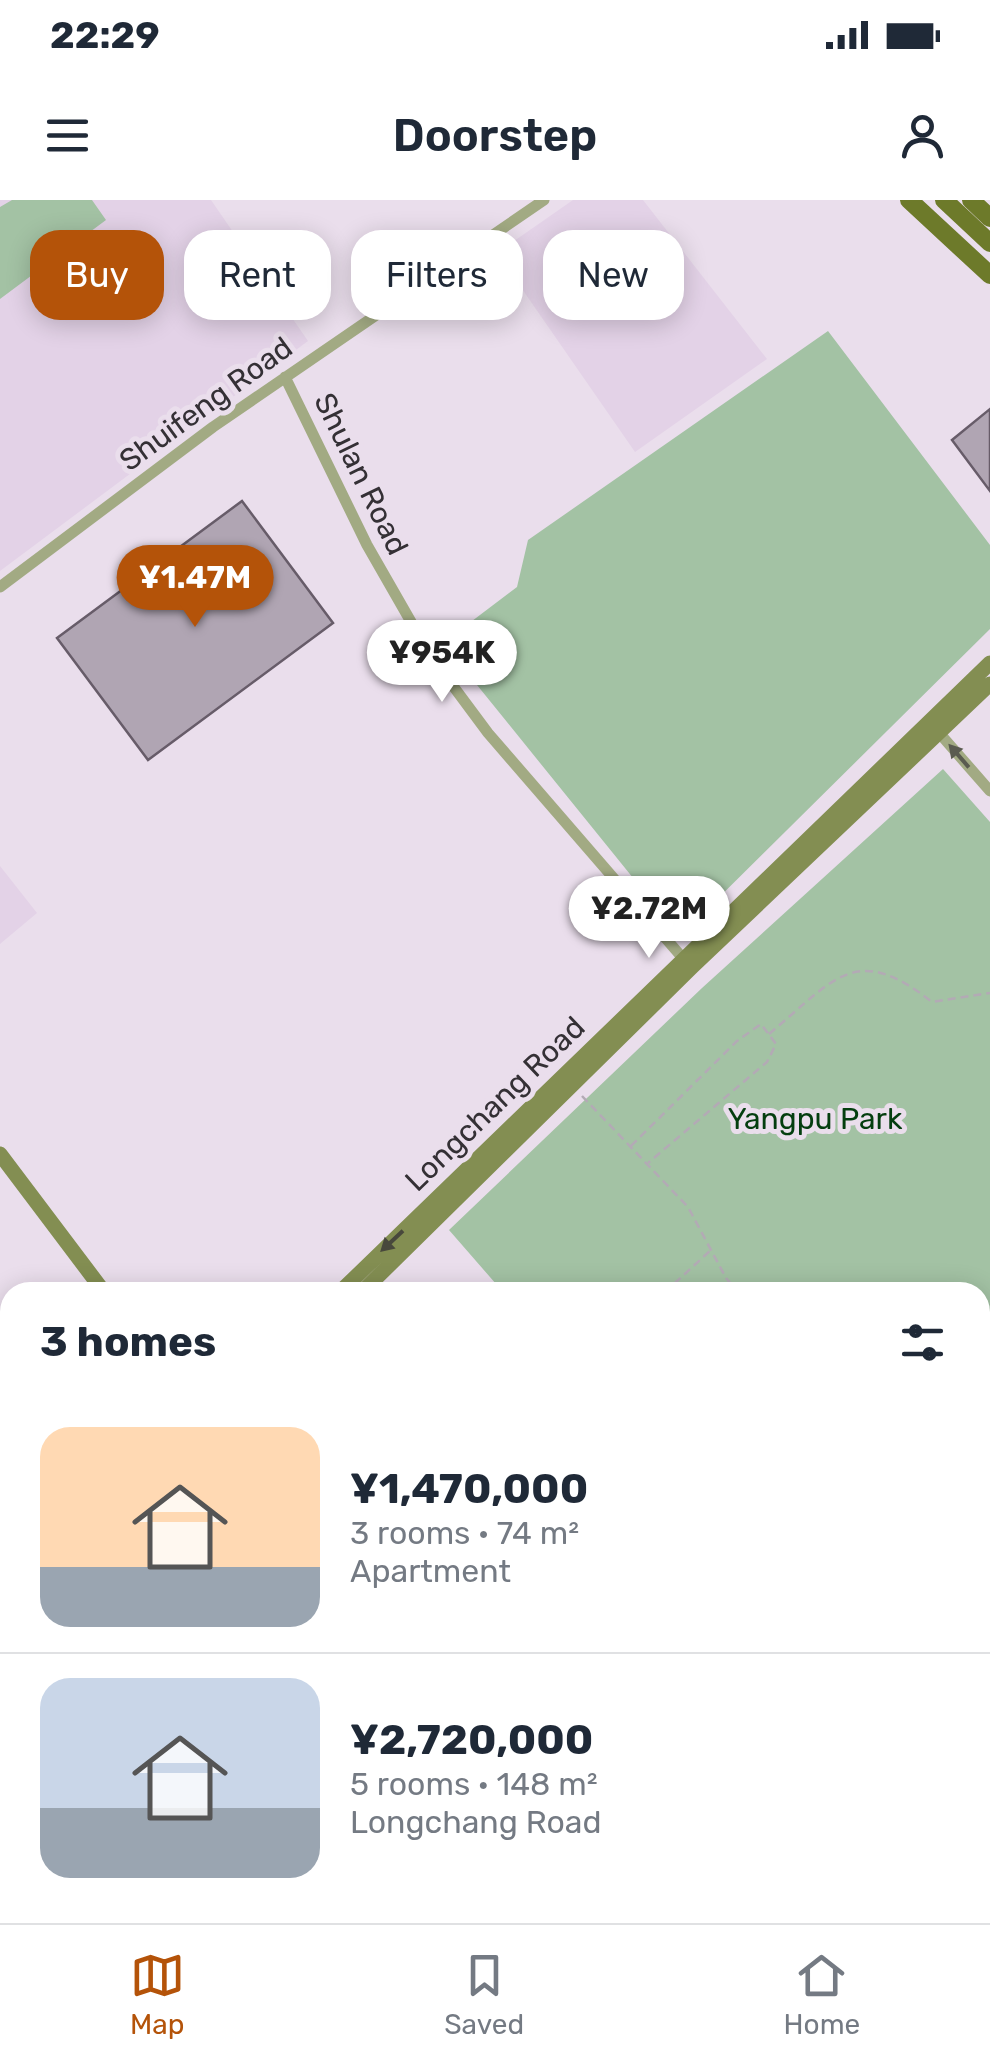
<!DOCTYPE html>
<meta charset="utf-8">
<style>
:root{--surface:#fff;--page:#f6f6f7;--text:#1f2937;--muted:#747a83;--line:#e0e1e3;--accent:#b45309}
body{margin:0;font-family:Rubik,sans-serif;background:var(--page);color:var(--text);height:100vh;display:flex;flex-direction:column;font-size:38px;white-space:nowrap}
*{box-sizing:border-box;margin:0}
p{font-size:32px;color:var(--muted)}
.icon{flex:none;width:55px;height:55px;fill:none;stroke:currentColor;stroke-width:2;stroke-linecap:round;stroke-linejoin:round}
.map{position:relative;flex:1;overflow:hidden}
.side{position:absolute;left:0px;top:1082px;width:990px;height:642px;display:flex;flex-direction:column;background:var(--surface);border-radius:30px 30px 0 0;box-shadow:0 5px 25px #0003}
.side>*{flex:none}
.hud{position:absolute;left:30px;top:30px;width:930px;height:90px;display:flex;gap:20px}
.price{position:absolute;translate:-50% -85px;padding:0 22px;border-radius:35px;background:#fff;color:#222;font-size:32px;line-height:65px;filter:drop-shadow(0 2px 5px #0008)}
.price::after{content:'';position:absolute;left:50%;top:60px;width:30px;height:22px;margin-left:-15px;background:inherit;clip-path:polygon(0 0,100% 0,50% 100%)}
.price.active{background:var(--accent);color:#fff}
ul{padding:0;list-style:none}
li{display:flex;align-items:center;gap:30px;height:250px;padding:0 40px}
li+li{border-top:2px solid var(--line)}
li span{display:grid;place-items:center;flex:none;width:280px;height:200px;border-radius:30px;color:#555}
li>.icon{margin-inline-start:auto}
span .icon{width:120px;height:120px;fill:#fffc;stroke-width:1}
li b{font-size:42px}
h2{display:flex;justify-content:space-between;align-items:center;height:120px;padding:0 40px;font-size:42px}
.pill{padding:0 35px;border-radius:30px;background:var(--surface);box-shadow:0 5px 25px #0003;font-size:35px;line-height:90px}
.pill.active{background:var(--accent);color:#fff}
.status{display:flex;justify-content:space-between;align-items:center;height:70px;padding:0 50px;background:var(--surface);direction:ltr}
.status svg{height:28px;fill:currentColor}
header{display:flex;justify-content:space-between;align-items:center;height:130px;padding:0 40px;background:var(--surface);font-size:45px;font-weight:600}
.tabs{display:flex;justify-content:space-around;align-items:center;height:140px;border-top:2px solid var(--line);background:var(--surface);font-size:28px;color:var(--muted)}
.tabs a{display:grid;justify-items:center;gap:5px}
.tabs .active{color:var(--accent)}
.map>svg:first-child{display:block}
</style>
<div class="status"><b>22:29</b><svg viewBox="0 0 49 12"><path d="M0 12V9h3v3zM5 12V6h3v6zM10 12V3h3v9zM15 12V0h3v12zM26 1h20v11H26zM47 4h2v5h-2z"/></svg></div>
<header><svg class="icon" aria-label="menu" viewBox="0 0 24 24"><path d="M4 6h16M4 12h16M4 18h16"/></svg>Doorstep<svg class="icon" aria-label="person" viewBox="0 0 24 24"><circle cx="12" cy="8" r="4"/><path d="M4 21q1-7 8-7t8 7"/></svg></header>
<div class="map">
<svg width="990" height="1723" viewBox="0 0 990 1723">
<rect width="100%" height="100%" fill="#eadeec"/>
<path fill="#e3d2e7" d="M 0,0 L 211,0 L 308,141 L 0,371 Z
M 573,0 L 643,0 L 767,159 L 635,252 L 497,53 Z
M 0,666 L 37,713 L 0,744 Z"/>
<path fill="#a3c2a4" d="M 12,0 L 92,0 L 106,20 L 0,99 L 0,7 Z
M 828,131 L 990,345 L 990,429 L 680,736 L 443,443 L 517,387 L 528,340 Z
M 943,569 L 990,622 L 990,1723 L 644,1723 L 636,1715 L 980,1715 L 980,1092 L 503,1092 L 449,1030 L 702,788 Z"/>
<path fill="#b0a5b3" stroke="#675c69" stroke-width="2.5" d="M 990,209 L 990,291 L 952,240 Z
M 242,301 L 333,423 L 148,560 L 57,438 Z"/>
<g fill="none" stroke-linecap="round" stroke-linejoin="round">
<path stroke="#b3aab5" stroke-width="2.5" stroke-dasharray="8 5" stroke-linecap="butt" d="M 769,834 C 834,780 855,741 932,802 L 990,793
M 582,896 L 688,1007 L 726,1078 L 738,1092
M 631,946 L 737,841 L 761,824 L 776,844 L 767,862 L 648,963
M 665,1092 L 711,1050
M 980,1451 L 990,1445
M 686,1715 L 704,1723
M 943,1715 L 945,1723
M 975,1723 L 990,1707"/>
<path stroke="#a2aa83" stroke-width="5" d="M 0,1274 L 10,1285"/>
<path stroke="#a2aa83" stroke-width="11" d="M 285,177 L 367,345 L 430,455 L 488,533 L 687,763
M 0,387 L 213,227 L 544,0
M 934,527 L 990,591"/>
<path stroke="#838e52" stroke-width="15" d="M 0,954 L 104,1092
M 340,1092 L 990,463
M 362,1092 L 692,767 L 990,484
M 0,1415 L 10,1406
M 0,1434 L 10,1424
M 607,1715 L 614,1723"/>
<path stroke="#6d7a2a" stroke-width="18" d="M 909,0 L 990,75
M 944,0 L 990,43
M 971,0 L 990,18"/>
</g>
<defs><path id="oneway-solid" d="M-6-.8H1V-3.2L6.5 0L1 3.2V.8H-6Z" transform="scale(2.5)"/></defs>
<use fill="#5a5b50" href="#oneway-solid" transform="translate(959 556) rotate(-131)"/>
<use fill="#48483c" href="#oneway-solid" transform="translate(392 1041) rotate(137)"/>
<g text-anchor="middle" stroke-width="10" stroke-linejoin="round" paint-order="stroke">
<g font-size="30" fill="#343035" stroke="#eadeec">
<text transform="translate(206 204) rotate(-36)" y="10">Shuifeng Road</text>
<text transform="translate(361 274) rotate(64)" y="10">Shulan Road</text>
<text transform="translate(495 904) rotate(-44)" y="10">Longchang Road</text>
</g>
<g font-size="30" fill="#043e0f" stroke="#eadeec">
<text x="815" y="929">Yangpu Park</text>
</g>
</g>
</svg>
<b class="price active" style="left:195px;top:430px">¥1.47M</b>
<b class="price" style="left:442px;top:505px">¥954K</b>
<b class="price" style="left:649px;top:761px">¥2.72M</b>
<div class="hud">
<a class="pill active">Buy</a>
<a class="pill">Rent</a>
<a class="pill">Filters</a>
<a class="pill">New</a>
</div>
<section class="side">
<h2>3 homes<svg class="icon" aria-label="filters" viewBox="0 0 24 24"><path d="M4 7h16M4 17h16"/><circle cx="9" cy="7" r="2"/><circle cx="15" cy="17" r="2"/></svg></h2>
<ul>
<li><span style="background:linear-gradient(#ffd9b3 70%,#9aa5b1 0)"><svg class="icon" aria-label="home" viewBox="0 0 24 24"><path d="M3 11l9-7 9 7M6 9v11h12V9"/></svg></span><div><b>¥1,470,000</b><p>3 rooms · 74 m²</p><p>Apartment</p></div></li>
<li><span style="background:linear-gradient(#c9d6e8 65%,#9aa5b1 0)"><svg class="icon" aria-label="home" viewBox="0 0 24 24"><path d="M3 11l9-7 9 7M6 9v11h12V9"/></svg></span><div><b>¥2,720,000</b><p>5 rooms · 148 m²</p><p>Longchang Road</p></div></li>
</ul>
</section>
</div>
<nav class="tabs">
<a class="active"><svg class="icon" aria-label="map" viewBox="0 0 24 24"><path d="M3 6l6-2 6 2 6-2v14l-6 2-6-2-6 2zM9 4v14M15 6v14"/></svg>Map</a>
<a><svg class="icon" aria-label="saved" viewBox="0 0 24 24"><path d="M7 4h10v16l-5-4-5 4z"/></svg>Saved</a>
<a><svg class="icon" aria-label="home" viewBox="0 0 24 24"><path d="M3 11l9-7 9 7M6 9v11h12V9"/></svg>Home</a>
</nav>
